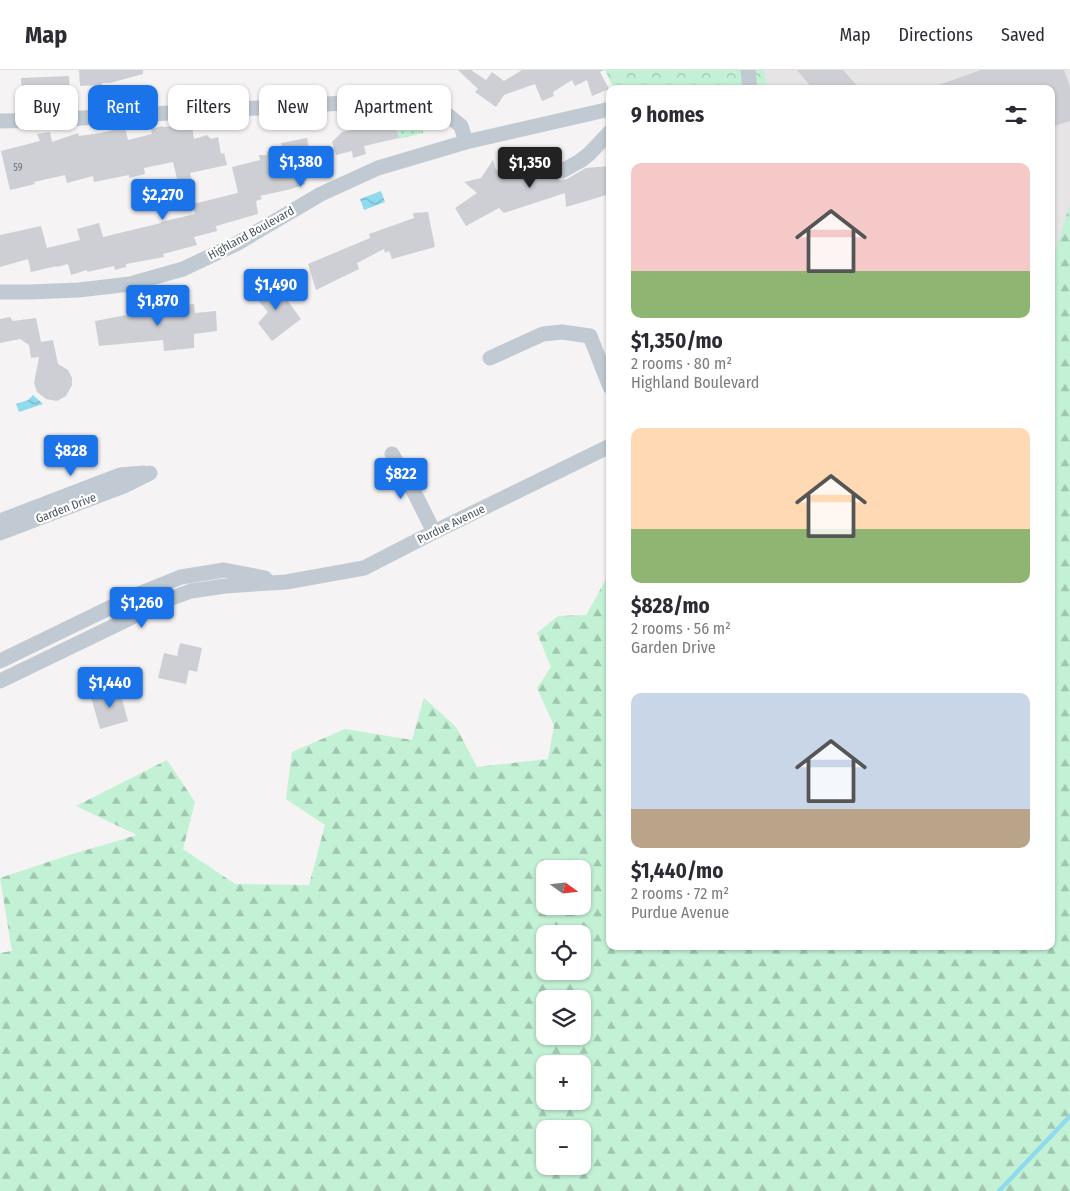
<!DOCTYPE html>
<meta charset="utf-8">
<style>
:root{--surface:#fff;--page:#f2f2f3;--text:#2b2b33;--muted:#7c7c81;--line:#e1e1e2;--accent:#1a73e8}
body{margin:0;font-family:"Fira Sans Condensed",sans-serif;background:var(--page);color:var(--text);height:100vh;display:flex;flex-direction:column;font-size:19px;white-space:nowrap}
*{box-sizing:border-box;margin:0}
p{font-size:16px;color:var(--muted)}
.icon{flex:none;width:28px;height:28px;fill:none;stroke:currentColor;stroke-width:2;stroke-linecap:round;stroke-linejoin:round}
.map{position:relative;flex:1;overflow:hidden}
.drawer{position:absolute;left:606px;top:15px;width:449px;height:865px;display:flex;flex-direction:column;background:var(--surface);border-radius:10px;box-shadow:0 1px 4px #0004}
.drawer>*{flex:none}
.guide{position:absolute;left:15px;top:15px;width:475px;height:45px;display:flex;gap:10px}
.needle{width:32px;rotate:105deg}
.tools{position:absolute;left:536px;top:790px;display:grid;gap:10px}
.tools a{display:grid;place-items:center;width:55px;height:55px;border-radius:10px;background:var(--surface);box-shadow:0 1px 4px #0004;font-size:25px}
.price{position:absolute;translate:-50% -42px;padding:0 11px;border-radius:5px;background:var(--accent);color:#fff;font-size:16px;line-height:32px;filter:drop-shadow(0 1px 2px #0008)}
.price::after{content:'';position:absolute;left:50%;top:30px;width:15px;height:11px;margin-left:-8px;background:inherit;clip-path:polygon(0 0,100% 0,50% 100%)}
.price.on{background:#222;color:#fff}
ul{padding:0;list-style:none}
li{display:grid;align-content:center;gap:10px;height:265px;padding:0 25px}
li span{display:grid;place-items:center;height:155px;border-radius:10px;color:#555}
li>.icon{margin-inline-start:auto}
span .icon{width:90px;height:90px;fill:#fffc;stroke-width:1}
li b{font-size:21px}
h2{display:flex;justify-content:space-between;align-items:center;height:60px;padding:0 25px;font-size:21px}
.chip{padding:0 18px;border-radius:10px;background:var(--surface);box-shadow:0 1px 4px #0004;font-size:18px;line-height:45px}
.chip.on{background:var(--accent);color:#fff}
header{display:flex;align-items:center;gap:30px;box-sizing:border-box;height:70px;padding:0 25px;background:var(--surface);border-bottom:1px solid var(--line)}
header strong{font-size:24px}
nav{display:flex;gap:28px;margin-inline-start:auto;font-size:18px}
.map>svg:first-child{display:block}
</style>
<header>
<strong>Map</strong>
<nav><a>Map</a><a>Directions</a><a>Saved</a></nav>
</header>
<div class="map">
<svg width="1070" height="1121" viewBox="0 0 1070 1121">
<defs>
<pattern id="grass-dots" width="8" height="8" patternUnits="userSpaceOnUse" patternTransform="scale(1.25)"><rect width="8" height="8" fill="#c3f1d5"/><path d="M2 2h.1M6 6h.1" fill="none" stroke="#a0c6b0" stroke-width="1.8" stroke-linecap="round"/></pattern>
<pattern id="forest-firs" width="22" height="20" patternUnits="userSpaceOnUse" patternTransform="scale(1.25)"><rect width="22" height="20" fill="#c3f1d5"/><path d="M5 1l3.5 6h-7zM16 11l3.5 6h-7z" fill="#a0c6b0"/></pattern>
<pattern id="park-crowns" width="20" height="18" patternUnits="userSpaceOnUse" patternTransform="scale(1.25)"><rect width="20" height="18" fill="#c3f1d5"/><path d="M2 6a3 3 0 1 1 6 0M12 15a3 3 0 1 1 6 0" fill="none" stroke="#a0c6b0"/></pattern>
<pattern id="water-waves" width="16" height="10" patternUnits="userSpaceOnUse" patternTransform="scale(1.25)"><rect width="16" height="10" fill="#90daee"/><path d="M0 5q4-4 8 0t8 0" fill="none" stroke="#78b4c4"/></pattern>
</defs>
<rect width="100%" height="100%" fill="#f5f3f3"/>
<path fill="#e6e4e5" d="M 765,0 L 1070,0 L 1070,245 L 1051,254 L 1051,19 L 767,19 Z"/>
<path fill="url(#grass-dots)" d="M 416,47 L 427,50 L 423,56 L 423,63 L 399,69 L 395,55 L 384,57 L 382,54 L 360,57 L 359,54 L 344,58 L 342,52 Z"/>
<path fill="url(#forest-firs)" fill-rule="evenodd" d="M 1070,134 L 1070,1121 L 0,1121 L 0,883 L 12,881 L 0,808 L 66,786 L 137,765 L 76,736 L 167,690 L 195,732 L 183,779 L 235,814 L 309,815 L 325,755 L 286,729 L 292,682 L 345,659 L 412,670 L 424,628 L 456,657 L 477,697 L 548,689 L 554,656 L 537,618 L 551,597 L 537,563 L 558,546 L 586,545 L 610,502 L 610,876 L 1051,876 L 1051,195 ZM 545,799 L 582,799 L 582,836 L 545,836 ZM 545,864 L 582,864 L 582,901 L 545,901 ZM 545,929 L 582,929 L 582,966 L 545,966 ZM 545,994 L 582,994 L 582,1031 L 545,1031 ZM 545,1059 L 582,1059 L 582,1096 L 545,1096 Z"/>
<path fill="url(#park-crowns)" d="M 605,0 L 765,0 L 767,19 L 614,19 Z"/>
<path fill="url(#water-waves)" d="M 381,121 L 385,132 L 364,140 L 360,129 Z
M 33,325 L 43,334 L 19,342 L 16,334 L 28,330 Z"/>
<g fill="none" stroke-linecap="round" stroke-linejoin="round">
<path stroke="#90daee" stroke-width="4.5" d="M 999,1121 L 1070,1046"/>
</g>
<path fill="#cdcfd5" d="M 79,0 L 143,0 L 143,4 L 110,13 L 102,13 L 102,15 L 80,16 Z
M 458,0 L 471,0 L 486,10 L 492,2 L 504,11 L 522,0 L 604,0 L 600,2 L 609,19 L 592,26 L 587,10 L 575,16 L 572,10 L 553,22 L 554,26 L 542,31 L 535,14 L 504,25 L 496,37 L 475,22 L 478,19 Z
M 797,0 L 843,0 L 860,19 L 813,19 Z
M 981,0 L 1064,0 L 1070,17 L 1070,51 L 1051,57 L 1051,19 L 933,19 L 933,17 Z
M 69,6 L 70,21 L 22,24 L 21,8 Z
M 395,54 L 399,68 L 364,76 L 366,84 L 353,88 L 352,81 L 336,85 L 332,72 L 342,62 L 360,58 L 360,59 L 374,56 L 376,59 Z
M 192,55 L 194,69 L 207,65 L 211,69 L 218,67 L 221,84 L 224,83 L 227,95 L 190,103 L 194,117 L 180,121 L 173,92 L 144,98 L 145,104 L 129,108 L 129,105 L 94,112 L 93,106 L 67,113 L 65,105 L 34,112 L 35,114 L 10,120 L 1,81 L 40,71 L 37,64 L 50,62 L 52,72 L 78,63 L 79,66 L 101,63 L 125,57 L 128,70 L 152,64 L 151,59 L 163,56 L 163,57 Z
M 307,68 L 310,84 L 308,85 L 310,93 L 298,95 L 305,114 L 291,119 L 260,126 L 262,129 L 256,131 L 258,144 L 216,156 L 217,161 L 194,167 L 197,175 L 163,184 L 164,187 L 126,194 L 126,197 L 115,200 L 114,196 L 87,202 L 87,200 L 71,205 L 68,194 L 57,197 L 57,196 L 31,202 L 28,189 L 0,197 L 0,165 L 41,156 L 47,178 L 80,170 L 77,159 L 99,153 L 103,167 L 161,153 L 161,152 L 195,144 L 193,134 L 238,123 L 232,97 L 260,90 L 259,85 L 267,85 L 267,82 L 282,77 L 281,73 Z
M 493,90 L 496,100 L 522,90 L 522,95 L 525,94 L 526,100 L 545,93 L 548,103 L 553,102 L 554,106 L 557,109 L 561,110 L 567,109 L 586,98 L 610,96 L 610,124 L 566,137 L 565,123 L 504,143 L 499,138 L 466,156 L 455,138 L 477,123 L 464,112 L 481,108 Z
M 428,142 L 435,177 L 392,189 L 389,181 L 385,183 L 384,179 L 357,193 L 359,199 L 316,220 L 308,194 L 370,168 L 369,164 L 414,148 L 413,143 Z
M 271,208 L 301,249 L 272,271 L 258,253 L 268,242 L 258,230 L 264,226 L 257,216 Z
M 171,232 L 173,236 L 194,234 L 195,243 L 216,241 L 217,261 L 194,264 L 194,278 L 164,281 L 163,270 L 99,276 L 95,251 L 153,240 L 152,234 Z
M 10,247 L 13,251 L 36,248 L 41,272 L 53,270 L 58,294 L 68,300 L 72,308 L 72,315 L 66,326 L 57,331 L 46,329 L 37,322 L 34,313 L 39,287 L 31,288 L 29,275 L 20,269 L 0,273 L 0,249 Z
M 180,573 L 202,578 L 197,602 L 189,600 L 186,614 L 158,608 L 164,583 L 177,586 Z
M 119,618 L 128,651 L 100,659 L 91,627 Z"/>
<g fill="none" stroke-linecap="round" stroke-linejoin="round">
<path stroke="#c1cad2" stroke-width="15" d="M 748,0 L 750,19
M 0,51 L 48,50 L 378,31 L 413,31 L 438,37 L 461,56 L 466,72
M 562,101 L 580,91 L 589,84 L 610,62
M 0,222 L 29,222 L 79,220 L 130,214 L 183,199 L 236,174 L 321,124 L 378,98 L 466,72 L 610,39
M 490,288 L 543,264 L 562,262 L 590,266 L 610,317
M 392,384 L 415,424 L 434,462
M 0,451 L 120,405 L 144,403
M 0,463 L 124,416 L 150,403
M 0,591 L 134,526 L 181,507 L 224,500 L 265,508
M 0,611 L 149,539 L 158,533 L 191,521 L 225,516 L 286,512 L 364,498 L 434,462 L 610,376"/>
</g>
<g text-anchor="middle" stroke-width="4.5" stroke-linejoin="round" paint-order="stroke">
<g font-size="10" fill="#6b747e">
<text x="18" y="101">59</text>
</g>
<g font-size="12" fill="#4a5661" stroke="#fff">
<text transform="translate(251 163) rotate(-29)" y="4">Highland Boulevard</text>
<text transform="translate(66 438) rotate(-21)" y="4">Garden Drive</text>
<text transform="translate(451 454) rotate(-26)" y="4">Purdue Avenue</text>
</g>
</g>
</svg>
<div class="tools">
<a><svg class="needle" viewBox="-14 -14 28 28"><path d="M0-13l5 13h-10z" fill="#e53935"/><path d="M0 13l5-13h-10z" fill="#7c7c81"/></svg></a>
<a><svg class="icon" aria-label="locate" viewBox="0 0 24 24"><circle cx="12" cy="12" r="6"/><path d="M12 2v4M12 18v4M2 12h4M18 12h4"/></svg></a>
<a><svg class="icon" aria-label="layers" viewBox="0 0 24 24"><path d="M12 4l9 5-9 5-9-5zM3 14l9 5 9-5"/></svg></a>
<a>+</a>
<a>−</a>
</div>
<b class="price" style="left:301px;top:118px">$1,380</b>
<b class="price on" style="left:530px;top:119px">$1,350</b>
<b class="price" style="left:163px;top:151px">$2,270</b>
<b class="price" style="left:276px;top:241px">$1,490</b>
<b class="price" style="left:158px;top:257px">$1,870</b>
<b class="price" style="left:71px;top:407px">$828</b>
<b class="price" style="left:401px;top:430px">$822</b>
<b class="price" style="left:142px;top:559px">$1,260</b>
<b class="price" style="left:110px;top:639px">$1,440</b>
<div class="guide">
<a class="chip">Buy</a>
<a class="chip on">Rent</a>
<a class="chip">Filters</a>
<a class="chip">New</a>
<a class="chip">Apartment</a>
</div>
<section class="drawer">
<h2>9 homes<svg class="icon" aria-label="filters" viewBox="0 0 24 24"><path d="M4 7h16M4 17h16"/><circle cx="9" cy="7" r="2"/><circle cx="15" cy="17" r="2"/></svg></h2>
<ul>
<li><span style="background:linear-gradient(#f6c9c9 70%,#8fb573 0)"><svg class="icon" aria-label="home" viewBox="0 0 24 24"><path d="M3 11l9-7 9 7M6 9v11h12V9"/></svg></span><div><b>$1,350/mo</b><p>2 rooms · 80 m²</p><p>Highland Boulevard</p></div></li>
<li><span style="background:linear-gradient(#ffd9b3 65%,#8fb573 0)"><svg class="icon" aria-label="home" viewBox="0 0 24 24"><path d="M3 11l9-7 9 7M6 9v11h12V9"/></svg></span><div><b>$828/mo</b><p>2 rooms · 56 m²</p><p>Garden Drive</p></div></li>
<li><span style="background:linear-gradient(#c9d6e8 75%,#b9a48a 0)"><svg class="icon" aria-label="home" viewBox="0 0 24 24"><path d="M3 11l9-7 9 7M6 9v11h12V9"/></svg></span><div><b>$1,440/mo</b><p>2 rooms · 72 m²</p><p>Purdue Avenue</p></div></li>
</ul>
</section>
</div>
